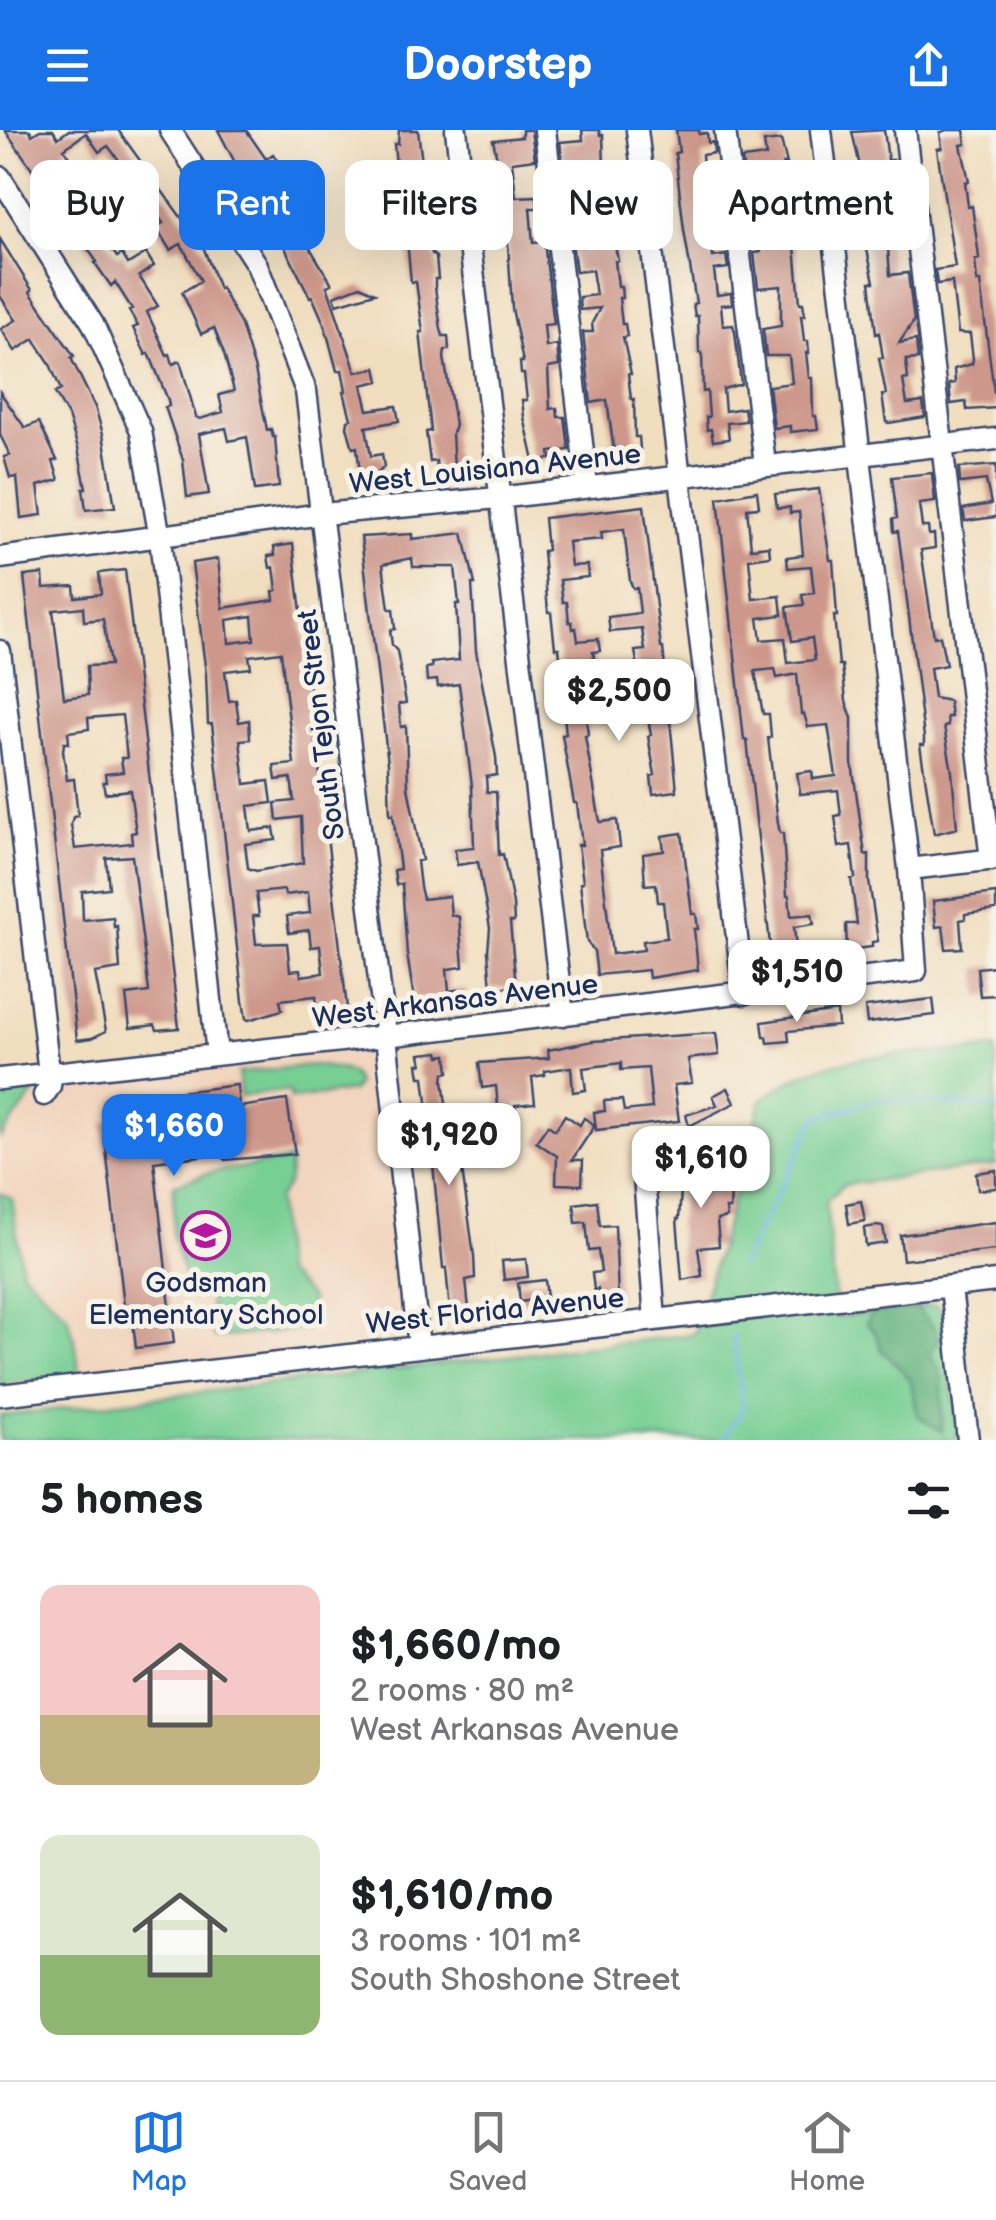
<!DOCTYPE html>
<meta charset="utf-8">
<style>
:root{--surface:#fff;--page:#f2f2f2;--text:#202124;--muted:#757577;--line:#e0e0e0;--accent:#1a73e8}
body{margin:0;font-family:"Balsamiq Sans",sans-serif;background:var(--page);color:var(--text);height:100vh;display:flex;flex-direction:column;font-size:38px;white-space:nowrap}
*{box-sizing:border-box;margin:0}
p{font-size:32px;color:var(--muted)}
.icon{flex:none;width:55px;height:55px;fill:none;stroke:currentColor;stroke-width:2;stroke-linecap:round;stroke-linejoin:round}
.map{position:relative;height:1310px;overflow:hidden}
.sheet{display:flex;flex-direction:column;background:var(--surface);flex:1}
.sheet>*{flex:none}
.banner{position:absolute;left:30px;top:30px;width:938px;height:90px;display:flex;gap:20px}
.price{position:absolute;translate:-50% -85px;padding:0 22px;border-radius:20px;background:#fff;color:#222;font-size:32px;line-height:65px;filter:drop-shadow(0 2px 5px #0008)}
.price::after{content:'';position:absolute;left:50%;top:60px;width:30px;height:22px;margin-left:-15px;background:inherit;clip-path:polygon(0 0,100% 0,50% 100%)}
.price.current{background:var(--accent);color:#fff}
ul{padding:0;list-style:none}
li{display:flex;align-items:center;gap:30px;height:250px;padding:0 40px}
li span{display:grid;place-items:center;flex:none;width:280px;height:200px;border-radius:20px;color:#555}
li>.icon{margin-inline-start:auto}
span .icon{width:120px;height:120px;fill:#fffc;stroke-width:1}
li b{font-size:42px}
h2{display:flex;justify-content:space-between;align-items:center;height:120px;padding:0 40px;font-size:42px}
.pill{padding:0 35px;border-radius:20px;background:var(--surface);box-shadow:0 10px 40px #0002;font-size:35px;line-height:90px}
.pill.current{background:var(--accent);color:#fff}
header{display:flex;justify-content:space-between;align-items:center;height:130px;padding:0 40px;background:var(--accent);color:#fff;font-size:45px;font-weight:800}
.tab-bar{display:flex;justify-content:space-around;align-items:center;height:140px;border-top:2px solid var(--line);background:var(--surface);font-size:28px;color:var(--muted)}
.tab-bar a{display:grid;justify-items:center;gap:5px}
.tab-bar .current{color:var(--accent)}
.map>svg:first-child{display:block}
</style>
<header><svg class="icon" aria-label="menu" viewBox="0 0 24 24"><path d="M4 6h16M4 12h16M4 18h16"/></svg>Doorstep<svg class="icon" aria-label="share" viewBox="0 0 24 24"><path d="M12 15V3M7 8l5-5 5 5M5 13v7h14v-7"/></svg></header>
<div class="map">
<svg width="996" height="1310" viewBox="0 0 996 1310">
<rect width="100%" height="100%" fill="#f7f3e8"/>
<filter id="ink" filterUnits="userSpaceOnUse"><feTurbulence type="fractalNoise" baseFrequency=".01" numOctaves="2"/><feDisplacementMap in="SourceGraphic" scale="20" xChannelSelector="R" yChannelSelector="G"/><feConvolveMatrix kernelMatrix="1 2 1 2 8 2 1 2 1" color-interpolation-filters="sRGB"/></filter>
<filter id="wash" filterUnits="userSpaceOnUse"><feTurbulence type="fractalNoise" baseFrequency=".0048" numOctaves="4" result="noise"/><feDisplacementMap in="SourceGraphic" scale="40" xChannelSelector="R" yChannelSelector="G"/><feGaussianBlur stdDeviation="2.25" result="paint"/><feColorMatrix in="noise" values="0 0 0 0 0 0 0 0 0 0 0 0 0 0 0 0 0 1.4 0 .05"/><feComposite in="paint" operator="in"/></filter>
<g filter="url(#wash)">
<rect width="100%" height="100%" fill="#f1debf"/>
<path fill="#f2d5be" d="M 364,918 L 370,920 L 373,926 L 405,1197 L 403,1203 L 398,1209 L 80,1246 L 75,1211 L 60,1177 L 22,1140 L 12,1069 L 0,1063 L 0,1008 L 41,954 Z"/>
<path fill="#78cf94" stroke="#4a7f79" stroke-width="2.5" d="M 996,918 L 996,1035 L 843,1055 L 826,1071 L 837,1187 L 936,1175 L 945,1186 L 958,1310 L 0,1310 L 0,1286 L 694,1204 L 762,969 C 775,961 788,951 802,945 C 861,918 933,926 996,918 Z
M 313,935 C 330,939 354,935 357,955 L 352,961 L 291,969 L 289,960 L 241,966 L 238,943 Z
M 41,954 L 0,1008 L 0,959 Z
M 289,1030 C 291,1047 289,1056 277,1069 L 283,1142 L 311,1168 L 305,1199 L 214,1208 L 209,1166 L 190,1167 L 173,1106 L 174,1055 L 212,1042 Z
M 0,1063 L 12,1069 L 22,1141 L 68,1187 L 75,1211 L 80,1246 L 0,1254 Z"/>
<path fill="#62b27e" stroke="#3e706e" stroke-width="2.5" d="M 916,1178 L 933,1197 L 939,1211 L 930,1223 L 942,1246 L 942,1302 L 918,1286 L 910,1249 L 882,1220 L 875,1202 L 866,1193 L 874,1182 Z"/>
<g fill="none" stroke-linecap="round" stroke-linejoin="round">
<path stroke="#76b8eb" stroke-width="4" d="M 740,1136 L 816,988 L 881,969 L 996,977
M 723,1310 L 743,1278 L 733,1206"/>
</g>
<g id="blocks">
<path fill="#cd978b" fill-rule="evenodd" d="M 5,0 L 30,0 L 32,5 L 40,0 L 53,0 L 58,8 L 69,0 L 118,0 L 204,119 L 219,159 L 221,158 L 241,195 L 255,240 L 267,300 L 271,299 L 273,307 L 275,307 L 279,357 L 255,360 L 247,307 L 229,311 L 226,298 L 199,304 L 209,364 L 187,367 L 183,330 L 165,277 L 169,276 L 168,270 L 149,223 L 146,225 L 133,198 L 138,196 L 129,181 L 132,179 L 115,152 L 111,156 L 95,133 L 97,132 ZM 86,3 L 99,22 L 108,16 L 121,33 L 115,37 L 124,49 L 129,46 L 135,51 L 163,93 L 156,97 L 170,120 L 181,114 L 201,151 L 182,162 L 201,204 L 214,198 L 224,224 L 234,261 L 219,265 L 223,282 L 200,289 L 196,287 L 180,231 L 173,234 L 170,224 L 167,225 L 147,182 L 158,176 L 139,146 L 154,136 L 146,123 L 128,134 L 122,124 L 117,127 L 63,49 L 78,38 L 64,19 Z
M 218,0 L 246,0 L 266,29 L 273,24 L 290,50 L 298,44 L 304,54 L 287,65 L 312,110 L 307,113 L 332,154 L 327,156 L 356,242 L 376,238 L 379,251 L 362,255 L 368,280 L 396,276 L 399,291 L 366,297 L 371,326 L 382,324 L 384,337 L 378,343 L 379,351 L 361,353 L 357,317 L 353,318 L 347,297 L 348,290 L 351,289 L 344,262 L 346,261 L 342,240 L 337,241 L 325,196 L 312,166 L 310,167 L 271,90 L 270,81 L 255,57 L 251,59 L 239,40 Z
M 399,0 L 418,0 L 424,49 L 427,55 L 432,124 L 436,127 L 438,149 L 435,149 L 435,158 L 441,199 L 443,206 L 448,206 L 449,219 L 445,220 L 444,227 L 455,295 L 452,303 L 454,339 L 437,341 L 436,331 L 430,332 L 426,302 L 431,301 L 420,202 L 423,202 L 416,152 L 411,152 L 401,46 L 397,46 L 394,14 L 398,14 Z
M 522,0 L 531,0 L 535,29 L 512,32 L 516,67 L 537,66 L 538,78 L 530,78 L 533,113 L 544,112 L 554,194 L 544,195 L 546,217 L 557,215 L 559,236 L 548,238 L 550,279 L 557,278 L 558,287 L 565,287 L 569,320 L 550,322 L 551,329 L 534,331 L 524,287 L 522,270 L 527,270 L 524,244 L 521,244 L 520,232 L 523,232 L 512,178 L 507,97 L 502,98 L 496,48 L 501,47 L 493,10 L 522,7 Z
M 582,0 L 599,0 L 600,5 L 603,5 L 604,42 L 607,42 L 609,55 L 606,55 L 614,93 L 610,93 L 618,130 L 615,131 L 618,156 L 621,156 L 622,168 L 619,168 L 622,194 L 625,194 L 627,206 L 623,207 L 631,244 L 628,244 L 631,269 L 634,269 L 635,307 L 639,307 L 640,319 L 614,322 L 607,270 L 591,273 L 583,202 L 593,202 L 592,193 L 600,178 L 580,180 L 579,167 L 596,165 L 592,140 L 576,142 L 569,89 L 588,87 L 584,62 L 567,64 L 560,12 L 583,10 Z
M 676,0 L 699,0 L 699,4 L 707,3 L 708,13 L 713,12 L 714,23 L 702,25 L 705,61 L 709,82 L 721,81 L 723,99 L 710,100 L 713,127 L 726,125 L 728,138 L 714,140 L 717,165 L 731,163 L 732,174 L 721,175 L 723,196 L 733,195 L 735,202 L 741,254 L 723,259 L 725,281 L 744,278 L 746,291 L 727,293 L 729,309 L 713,311 L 711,299 L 707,300 L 706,287 L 709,287 L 707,261 L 703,262 L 702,223 L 699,223 L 698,186 L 695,186 L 693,174 L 696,173 L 684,100 L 675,23 L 679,22 Z
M 884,0 L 888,30 L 895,30 L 896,40 L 887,41 L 889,52 L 880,53 L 883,77 L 888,76 L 889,86 L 901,85 L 903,103 L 887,105 L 890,145 L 908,143 L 914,191 L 899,213 L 916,210 L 918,229 L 906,230 L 908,249 L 903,250 L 907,274 L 923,272 L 925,287 L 889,293 L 886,292 L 882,265 L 886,264 L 879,228 L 883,228 L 879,203 L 876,204 L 870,152 L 874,152 L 866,115 L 869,115 L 867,91 L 863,91 L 862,79 L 865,78 L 857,41 L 861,40 L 852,2 Z
M 946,0 L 964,0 L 966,14 L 961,15 L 969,51 L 965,52 L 968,77 L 972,76 L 978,119 L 979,129 L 975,130 L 977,152 L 980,152 L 996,278 L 967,280 L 966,272 L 951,274 L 949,254 L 955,253 L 954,239 L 972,234 L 973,229 L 970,204 L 958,203 L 952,152 L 937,154 L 935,140 L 955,137 L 937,19 L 942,18 L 940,3 Z
M 781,10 L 787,34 L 783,34 L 786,60 L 790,59 L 800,173 L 803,173 L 805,185 L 801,185 L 804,211 L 808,211 L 809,223 L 806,223 L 809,248 L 812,248 L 813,286 L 816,286 L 818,299 L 790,302 L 790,296 L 774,298 L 769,256 L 792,253 L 789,226 L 766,226 L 763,199 L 781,196 L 781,156 L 758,158 L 754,123 L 761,122 L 758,98 L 773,96 L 770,72 L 766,73 L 762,44 L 744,46 L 742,29 L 766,26 L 764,12 Z
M 0,109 L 32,160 L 30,162 L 74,226 L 71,228 L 95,277 L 103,304 L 115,377 L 86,380 L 83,358 L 86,358 L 78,318 L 68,286 L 55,263 L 61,260 L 49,232 L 34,209 L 15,221 L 1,199 L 16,190 L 0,166 Z
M 360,156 L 375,163 L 337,174 L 334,166 Z
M 0,262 L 25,298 L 39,292 L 57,330 L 53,331 L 59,350 L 38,356 L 42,385 L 21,388 L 17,347 L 10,348 L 4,327 L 10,325 L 0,305 Z
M 996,335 L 996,387 L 965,391 L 963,379 L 991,374 L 986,350 L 960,353 L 959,338 Z
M 932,343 L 935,372 L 919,374 L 922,397 L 928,397 L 929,405 L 934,404 L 935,418 L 921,420 L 934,507 L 940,506 L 946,535 L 930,538 L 934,568 L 949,571 L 951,587 L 947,587 L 948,596 L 944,597 L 952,642 L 957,698 L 934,704 L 920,615 L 924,615 L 924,607 L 903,439 L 898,401 L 894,402 L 893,389 L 897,388 L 892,347 Z
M 819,359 L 830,430 L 833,430 L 837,486 L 834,486 L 839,535 L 842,535 L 846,571 L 852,588 L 852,633 L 865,725 L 869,724 L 869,751 L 878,811 L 872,812 L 872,817 L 847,820 L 846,794 L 857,794 L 851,749 L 855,748 L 851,715 L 839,717 L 835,686 L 841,685 L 838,660 L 800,664 L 800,661 L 797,643 L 812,641 L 813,649 L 836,646 L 828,595 L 808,597 L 804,584 L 801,584 L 797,544 L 777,548 L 775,539 L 755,541 L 763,584 L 769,584 L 771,607 L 768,608 L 778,693 L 780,703 L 783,703 L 787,766 L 789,766 L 791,786 L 812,784 L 814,794 L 794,797 L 797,829 L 772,832 L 747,610 L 744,610 L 718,368 L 757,361 L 759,377 L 747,378 L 751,418 L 769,416 L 770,426 L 749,429 L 753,469 L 780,466 L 782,485 L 758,488 L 761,510 L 785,508 L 788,533 L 815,530 L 812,508 L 792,511 L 787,477 L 804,475 L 802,465 L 814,463 L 811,436 L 788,438 L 787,427 L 803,425 L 799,382 L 790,383 L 790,377 L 777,378 L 775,364 Z
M 644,376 L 661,518 L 663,518 L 677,661 L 653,664 L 651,646 L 655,645 L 648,606 L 651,605 L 635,521 L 645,520 L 642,499 L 610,502 L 608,487 L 640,483 L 637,458 L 633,458 L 630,451 L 624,399 L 601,402 L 602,409 L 568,412 L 571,436 L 587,435 L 588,447 L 560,450 L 563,472 L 567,472 L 569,492 L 572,492 L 573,499 L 576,498 L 578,511 L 598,509 L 600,521 L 593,522 L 597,547 L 607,546 L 608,553 L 619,551 L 621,565 L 584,568 L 588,605 L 585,606 L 600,692 L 617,690 L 620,717 L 600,720 L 612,824 L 644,820 L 643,811 L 667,808 L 663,772 L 658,772 L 656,754 L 645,755 L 643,724 L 664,721 L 662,706 L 682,703 L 691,776 L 692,784 L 696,784 L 698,799 L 694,799 L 698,840 L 649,848 L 648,840 L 597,845 L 594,821 L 587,812 L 580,753 L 583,752 L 578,715 L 582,715 L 577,673 L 574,673 L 562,605 L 566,604 L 562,568 L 565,568 L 559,518 L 555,518 L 551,482 L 548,482 L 543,421 L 547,420 L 544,388 Z
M 463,403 L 475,454 L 472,454 L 476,521 L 496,627 L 497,645 L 486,647 L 487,662 L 496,662 L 499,725 L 503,724 L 513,774 L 514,792 L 510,792 L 516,856 L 491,859 L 488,821 L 490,798 L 478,732 L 457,735 L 455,719 L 474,717 L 472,656 L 459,554 L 438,557 L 437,550 L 427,551 L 426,538 L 432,537 L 431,533 L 459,530 L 456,474 L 459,474 L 455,437 L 413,437 L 412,428 L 383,434 L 389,479 L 393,479 L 395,499 L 390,500 L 392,515 L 397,521 L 406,573 L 399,574 L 401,597 L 406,596 L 408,657 L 422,730 L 417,731 L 420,757 L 423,769 L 449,766 L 451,785 L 459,787 L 463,837 L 447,839 L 449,861 L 465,859 L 467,875 L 448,878 L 446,867 L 414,869 L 407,824 L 402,754 L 396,755 L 394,740 L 400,739 L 393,684 L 390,685 L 388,633 L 361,407 L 412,404 L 412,409 Z
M 293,414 L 347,878 L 326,883 L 323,875 L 317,876 L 316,866 L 280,870 L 282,880 L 249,890 L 246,889 L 243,871 L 212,594 L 208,594 L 206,544 L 192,433 L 218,429 L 223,478 L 274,470 L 273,461 L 277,460 L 274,437 L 270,438 L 268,426 L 275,425 L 274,417 ZM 252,486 L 254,510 L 229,513 L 227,490 ZM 281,522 L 294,634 L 274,636 L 276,650 L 291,648 L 294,671 L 275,673 L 277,690 L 301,687 L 303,733 L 256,741 L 248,738 L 245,714 L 276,710 L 274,698 L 251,701 L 248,676 L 272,673 L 269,651 L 245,654 L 240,610 L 250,609 L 249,590 L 239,592 L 236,570 L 229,571 L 225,541 L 251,538 L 249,526 ZM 284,760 L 285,765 L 308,762 L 310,783 L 287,786 L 289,803 L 309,800 L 311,817 L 320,816 L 323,843 L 301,846 L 300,840 L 290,841 L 287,813 L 256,814 L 253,786 L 259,786 L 256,763 Z
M 125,440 L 179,898 L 157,900 L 155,895 L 130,898 L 126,865 L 149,862 L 132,726 L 106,728 L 109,758 L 82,761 L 83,790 L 113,787 L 114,797 L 117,796 L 120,839 L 95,843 L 106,901 L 92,908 L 77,910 L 24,446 L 43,444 L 44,458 L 74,456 L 75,467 L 101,464 L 99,443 ZM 83,477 L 84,491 L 103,489 L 110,535 L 87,536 L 88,565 L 64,568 L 53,480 ZM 122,585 L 127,628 L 121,628 L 123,642 L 105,644 L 106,652 L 103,652 L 105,663 L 130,660 L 136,702 L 131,703 L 132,713 L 75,719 L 71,695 L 73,687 L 78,686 L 74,649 L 67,650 L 63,621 L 64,613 L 69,613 L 68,602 L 89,599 L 88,588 Z
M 996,763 L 996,780 L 965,784 L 965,789 L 960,790 L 962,818 L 946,819 L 943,796 L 936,797 L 933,771 Z
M 996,836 L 996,865 L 980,866 L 977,838 Z
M 933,869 L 935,885 L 867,893 L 865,877 Z
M 837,881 L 838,896 L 788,901 L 789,911 L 768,913 L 767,907 L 764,907 L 762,892 Z
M 716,903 L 719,925 L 688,929 L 692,953 L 674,955 L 679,991 L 596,1000 L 594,982 L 605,981 L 604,971 L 622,970 L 624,981 L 652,978 L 648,938 L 621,940 L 621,933 L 583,938 L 586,960 L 573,962 L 571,937 L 545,941 L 545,945 L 532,947 L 535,973 L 515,975 L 516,986 L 499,987 L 496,956 L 482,958 L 479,933 L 549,928 L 548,920 L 593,911 Z
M 439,922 L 440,926 L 447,925 L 449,942 L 444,943 L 443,951 L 449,996 L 456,996 L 474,1126 L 475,1148 L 466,1150 L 470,1189 L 456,1190 L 456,1183 L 450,1182 L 446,1138 L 443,1138 L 427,972 L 424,947 L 420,947 L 418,934 L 422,934 L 420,924 Z
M 237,955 L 239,977 L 287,970 L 295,1024 L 225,1030 L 223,1023 L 154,1032 L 174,1213 L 136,1218 L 132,1183 L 125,1184 L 103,993 L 116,991 L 114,970 Z
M 728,958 L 735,973 L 689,996 L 686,985 L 717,975 L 713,966 Z
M 565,985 L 580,995 L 584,988 L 595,995 L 572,1030 L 583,1030 L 582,1055 L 556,1054 L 557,1026 L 536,1012 L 548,995 L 555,1000 Z
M 714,1005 L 721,1061 L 731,1062 L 730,1079 L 726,1079 L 727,1087 L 717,1090 L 719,1116 L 698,1118 L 702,1146 L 682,1150 L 677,1089 L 679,1089 L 681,1061 L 689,1062 L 690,1056 L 702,1057 L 697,1011 Z
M 996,1040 L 996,1058 L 978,1060 L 976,1043 Z
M 597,1071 L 600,1096 L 615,1095 L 618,1168 L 599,1170 L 598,1159 L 594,1160 L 592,1143 L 601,1142 L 598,1120 L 589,1121 L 586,1092 L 576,1093 L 574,1074 Z
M 861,1071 L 865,1091 L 849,1094 L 846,1074 Z
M 996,1092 L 996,1120 L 903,1130 L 900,1105 Z
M 876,1096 L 883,1097 L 886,1113 L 866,1116 L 864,1098 Z
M 526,1129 L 528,1147 L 504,1150 L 502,1131 Z
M 545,1150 L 547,1168 L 520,1172 L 518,1153 Z"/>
</g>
</g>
<g filter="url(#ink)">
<use href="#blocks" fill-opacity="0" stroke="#3b496d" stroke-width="2.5"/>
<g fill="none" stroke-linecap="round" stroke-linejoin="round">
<defs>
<path id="minor" d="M 170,0 L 257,135 L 306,261 L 386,906 L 419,1217
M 456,0 L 563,885
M 545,0 L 587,356
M 637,0 L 744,864
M 725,0 L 765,335
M 905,0 L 991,730
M 0,47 L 93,194 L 141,301 L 160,408 L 217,924
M 0,428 L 322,384 L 498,368 L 996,309
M 0,521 L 49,943
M 909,739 L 996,729
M 0,949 L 386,906 L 916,841 L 909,739 L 821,0
M 44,965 L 50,956 L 52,943
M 643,1033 L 655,1190
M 951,1157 L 968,1310
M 0,1265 L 996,1151"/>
</defs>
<use href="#minor" stroke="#3b496d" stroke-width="25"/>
<use href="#minor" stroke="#fff" stroke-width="20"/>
</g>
</g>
<defs>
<symbol id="school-ring" viewBox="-11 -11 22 22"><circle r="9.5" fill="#f7f3e8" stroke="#b5179e" stroke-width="1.5"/><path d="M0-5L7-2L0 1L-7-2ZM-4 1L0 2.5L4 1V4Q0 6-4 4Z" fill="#b5179e"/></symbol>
</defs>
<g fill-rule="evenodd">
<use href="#school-ring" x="178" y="1078" width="55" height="55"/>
</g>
<g text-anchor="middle" stroke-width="10" stroke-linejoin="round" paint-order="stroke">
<g font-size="28" fill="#1b2f5e" stroke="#f7f3e8">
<text transform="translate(495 338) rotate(-6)" y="10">West Louisiana Avenue</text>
<text transform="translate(320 595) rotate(-97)" y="10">South Tejon Street</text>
<text transform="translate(455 870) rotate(-7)" y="10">West Arkansas Avenue</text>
<text transform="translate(495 1180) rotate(-6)" y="10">West Florida Avenue</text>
</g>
<g font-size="28" fill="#1b2f5e" stroke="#f7f3e8">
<text x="206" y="1162">Godsman<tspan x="206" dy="32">Elementary School</tspan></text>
</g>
</g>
</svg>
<b class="price" style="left:619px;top:614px">$2,500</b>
<b class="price" style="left:797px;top:895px">$1,510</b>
<b class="price current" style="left:174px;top:1049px">$1,660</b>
<b class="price" style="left:449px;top:1058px">$1,920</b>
<b class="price" style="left:701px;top:1081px">$1,610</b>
<div class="banner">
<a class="pill">Buy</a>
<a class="pill current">Rent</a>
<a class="pill">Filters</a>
<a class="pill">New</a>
<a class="pill">Apartment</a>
</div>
</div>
<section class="sheet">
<h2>5 homes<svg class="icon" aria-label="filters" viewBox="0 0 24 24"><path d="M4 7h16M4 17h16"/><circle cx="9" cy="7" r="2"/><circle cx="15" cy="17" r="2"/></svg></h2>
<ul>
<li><span style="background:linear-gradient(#f6c9c9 65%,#c2b280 0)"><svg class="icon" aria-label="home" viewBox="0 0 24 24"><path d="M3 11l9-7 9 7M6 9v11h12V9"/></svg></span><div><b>$1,660/mo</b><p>2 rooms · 80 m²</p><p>West Arkansas Avenue</p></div></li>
<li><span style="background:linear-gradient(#dfe7d0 60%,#8fb573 0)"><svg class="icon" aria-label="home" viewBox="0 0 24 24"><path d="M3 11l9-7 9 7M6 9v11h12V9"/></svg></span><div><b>$1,610/mo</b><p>3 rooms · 101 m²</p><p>South Shoshone Street</p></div></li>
</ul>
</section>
<nav class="tab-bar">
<a class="current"><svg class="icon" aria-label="map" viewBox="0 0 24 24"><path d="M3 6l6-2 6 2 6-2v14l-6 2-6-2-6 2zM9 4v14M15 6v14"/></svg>Map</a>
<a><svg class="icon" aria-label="saved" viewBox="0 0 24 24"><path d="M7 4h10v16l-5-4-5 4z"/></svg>Saved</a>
<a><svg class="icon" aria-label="home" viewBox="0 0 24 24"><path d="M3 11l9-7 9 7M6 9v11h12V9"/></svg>Home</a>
</nav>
